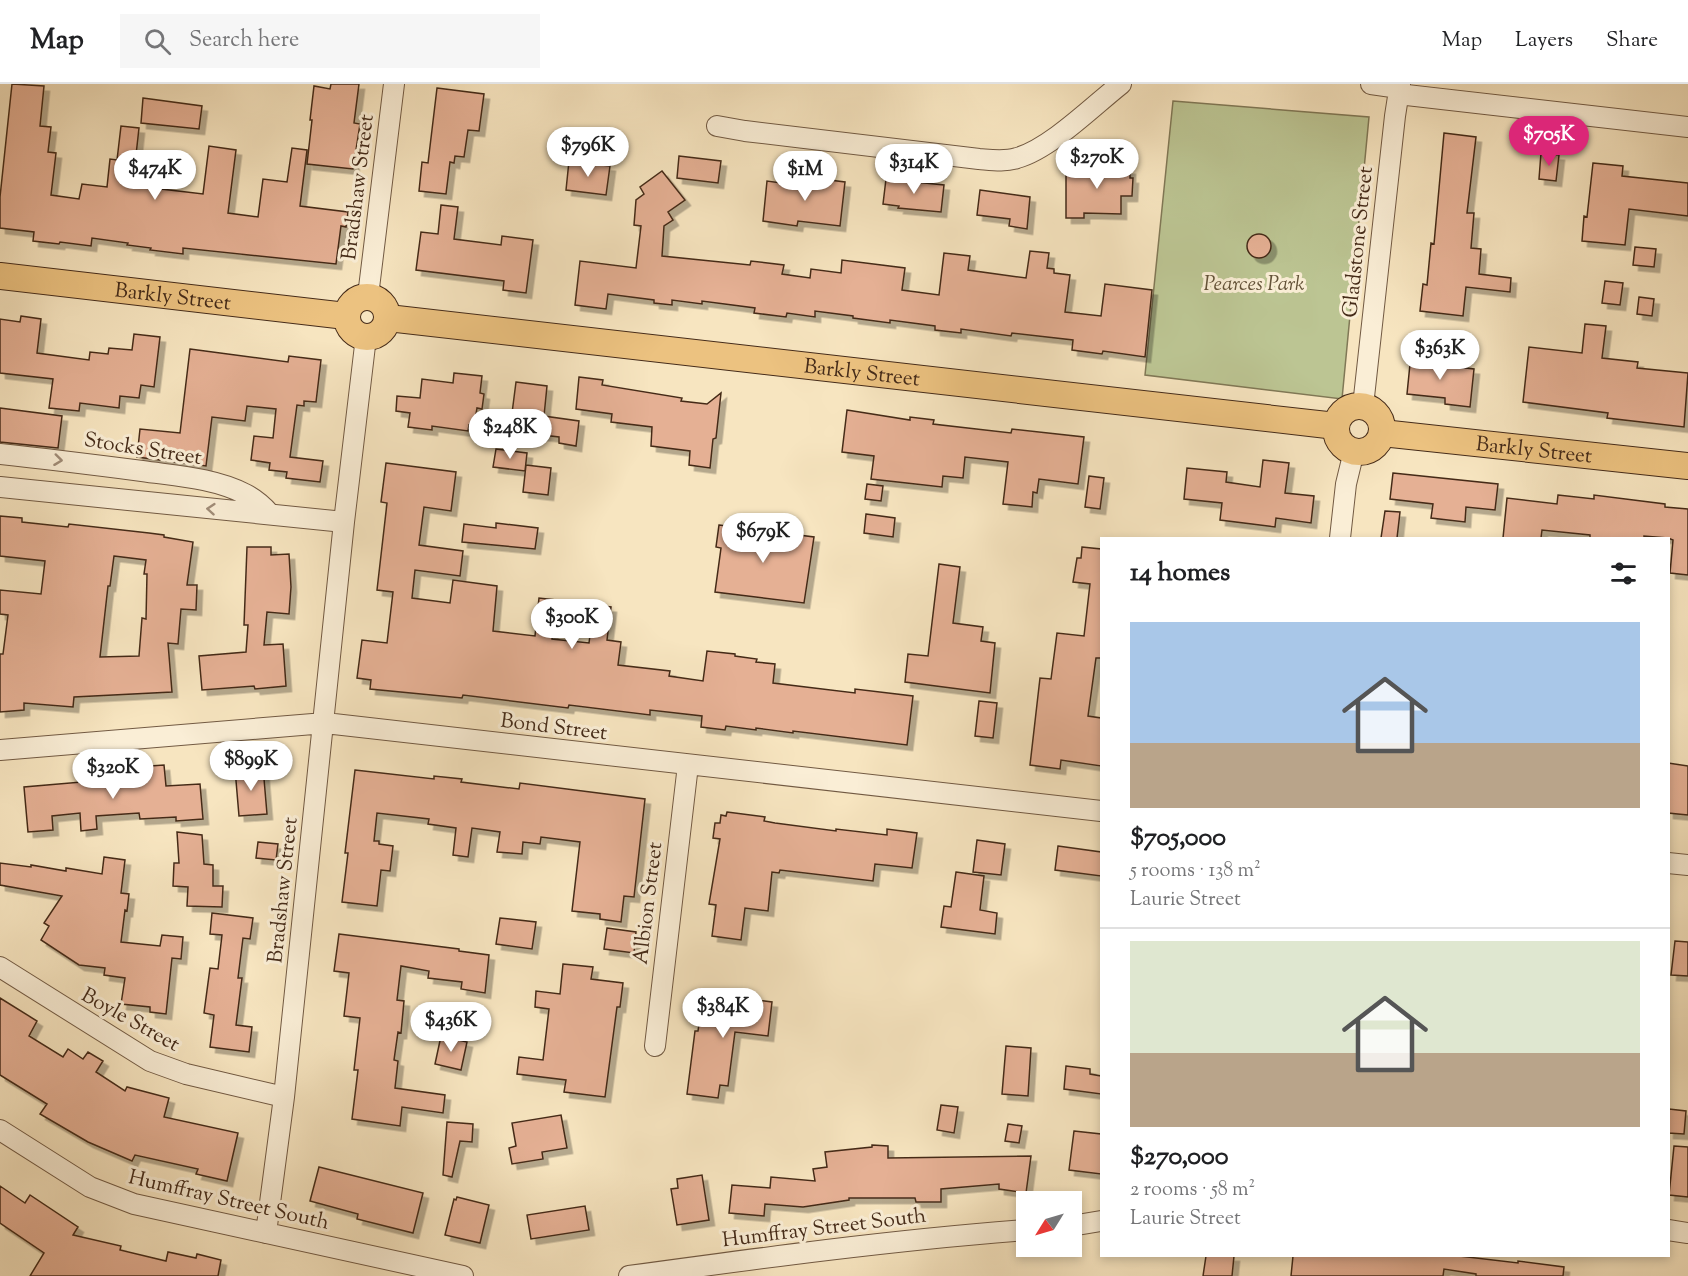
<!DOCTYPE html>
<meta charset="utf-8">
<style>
:root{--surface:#fff;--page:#f6f6f6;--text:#202124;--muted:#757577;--line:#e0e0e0;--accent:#db2777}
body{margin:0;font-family:"Sorts Mill Goudy",serif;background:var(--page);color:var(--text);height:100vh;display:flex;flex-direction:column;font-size:22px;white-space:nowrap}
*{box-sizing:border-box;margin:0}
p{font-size:20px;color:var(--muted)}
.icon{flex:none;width:33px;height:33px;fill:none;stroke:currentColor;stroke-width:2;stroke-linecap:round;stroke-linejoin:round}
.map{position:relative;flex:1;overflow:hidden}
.drawer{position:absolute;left:1100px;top:453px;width:570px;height:720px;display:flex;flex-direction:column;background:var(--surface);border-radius:0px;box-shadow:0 3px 9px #0003}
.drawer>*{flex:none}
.needle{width:39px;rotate:233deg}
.tools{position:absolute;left:1016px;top:1107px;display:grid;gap:12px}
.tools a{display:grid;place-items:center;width:66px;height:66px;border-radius:0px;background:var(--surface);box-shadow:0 3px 9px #0003;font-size:30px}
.price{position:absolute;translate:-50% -51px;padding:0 14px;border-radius:21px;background:#fff;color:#222;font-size:20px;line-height:39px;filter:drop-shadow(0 2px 3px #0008)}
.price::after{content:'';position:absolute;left:50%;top:36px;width:18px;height:14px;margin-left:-9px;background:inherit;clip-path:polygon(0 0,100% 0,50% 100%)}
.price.current{background:var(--accent);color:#fff}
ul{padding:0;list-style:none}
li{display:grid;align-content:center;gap:12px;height:318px;padding:0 30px}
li+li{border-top:2px solid var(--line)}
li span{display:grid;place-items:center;height:186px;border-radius:0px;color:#555}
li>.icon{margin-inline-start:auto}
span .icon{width:108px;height:108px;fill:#fffc;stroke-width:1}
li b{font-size:26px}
h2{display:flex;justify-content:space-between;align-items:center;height:72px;padding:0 30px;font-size:26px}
header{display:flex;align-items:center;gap:36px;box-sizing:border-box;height:84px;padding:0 30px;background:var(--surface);border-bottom:2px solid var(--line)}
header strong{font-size:28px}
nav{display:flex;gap:33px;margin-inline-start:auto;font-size:21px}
.search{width:420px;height:54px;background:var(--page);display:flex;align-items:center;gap:15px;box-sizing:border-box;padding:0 21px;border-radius:0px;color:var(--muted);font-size:22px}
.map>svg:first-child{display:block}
</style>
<header>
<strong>Map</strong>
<div class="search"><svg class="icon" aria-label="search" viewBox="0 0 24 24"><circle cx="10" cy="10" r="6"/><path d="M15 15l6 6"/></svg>Search here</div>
<nav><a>Map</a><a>Layers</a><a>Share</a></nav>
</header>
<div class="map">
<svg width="1688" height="1192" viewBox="0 0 1688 1192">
<defs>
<filter id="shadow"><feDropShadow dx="5.5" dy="5.5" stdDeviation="0" flood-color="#0004"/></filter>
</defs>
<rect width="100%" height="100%" fill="#f7e5c0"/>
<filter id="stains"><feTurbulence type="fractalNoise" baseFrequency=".00333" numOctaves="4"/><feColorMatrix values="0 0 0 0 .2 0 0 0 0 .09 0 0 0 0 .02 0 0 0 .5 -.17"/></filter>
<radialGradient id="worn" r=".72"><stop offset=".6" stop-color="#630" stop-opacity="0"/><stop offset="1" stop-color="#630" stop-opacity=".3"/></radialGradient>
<path fill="#bcc593" stroke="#807856" stroke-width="1.5" d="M 1173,17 L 1369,33 L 1342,315 L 1145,291 Z"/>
<path fill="#e5b094" stroke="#452b19" stroke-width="1.5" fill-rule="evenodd" filter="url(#shadow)" d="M 12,0 L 44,2 L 40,42 L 51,43 L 48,68 L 56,69 L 51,111 L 79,115 L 82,100 L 107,103 L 110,75 L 117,76 L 121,42 L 139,44 L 136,71 L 157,74 L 153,104 L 203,110 L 209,62 L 236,66 L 228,129 L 258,133 L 263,95 L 287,98 L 292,64 L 307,66 L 300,122 L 348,128 L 346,143 L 341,142 L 336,180 L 183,164 L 183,170 L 150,166 L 151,164 L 127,161 L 128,159 L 92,154 L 91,162 L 60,158 L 59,160 L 33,157 L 34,148 L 0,144 L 0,113 Z
M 331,0 L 359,0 L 354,39 L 360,40 L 353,85 L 307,80 L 312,36 L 310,36 L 314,2 L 330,5 Z
M 437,4 L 484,10 L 479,47 L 468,46 L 464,73 L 455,72 L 454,79 L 450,78 L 446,110 L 419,107 L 422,78 L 428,79 Z
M 143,14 L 202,22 L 199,45 L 141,39 Z
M 1444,49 L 1476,53 L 1467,129 L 1474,129 L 1471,164 L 1481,165 L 1479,190 L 1511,194 L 1510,208 L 1466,203 L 1463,232 L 1420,227 L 1423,200 L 1427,201 L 1431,159 L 1434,160 Z
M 1541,69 L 1559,71 L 1556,97 L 1539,95 Z
M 679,72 L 721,77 L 718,99 L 677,94 Z
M 569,77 L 610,82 L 606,111 L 566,106 Z
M 1593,79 L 1623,82 L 1622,92 L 1688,99 L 1688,132 L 1629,125 L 1625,161 L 1582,157 L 1584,132 L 1587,133 Z
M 1086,80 L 1124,81 L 1124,85 L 1130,85 L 1130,94 L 1133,94 L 1132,112 L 1121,112 L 1121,130 L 1084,129 L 1084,134 L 1066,134 L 1066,87 L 1086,88 Z
M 662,87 L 685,116 L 668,128 L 673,136 L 664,142 L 662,172 L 750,181 L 751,177 L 784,181 L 782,190 L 810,194 L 811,185 L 841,189 L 842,176 L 905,184 L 902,206 L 939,211 L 944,169 L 970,172 L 968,186 L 1026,194 L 1030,167 L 1049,169 L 1047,184 L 1054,185 L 1054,189 L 1070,191 L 1065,228 L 1101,232 L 1105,200 L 1152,206 L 1145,273 L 1103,267 L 1102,270 L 1072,266 L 1073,256 L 1012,249 L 1011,252 L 961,245 L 961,249 L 935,246 L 935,242 L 890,236 L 890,239 L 853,234 L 853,232 L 815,227 L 815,233 L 787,229 L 786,233 L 754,229 L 755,224 L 702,217 L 702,220 L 672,216 L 672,221 L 654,219 L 654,216 L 608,210 L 606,225 L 575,221 L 580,177 L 636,184 L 641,142 L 634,141 L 636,116 L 644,110 L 640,103 Z
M 797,92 L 845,98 L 840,142 L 798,137 L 797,142 L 763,137 L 767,97 L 796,101 Z
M 886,95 L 944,101 L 941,128 L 898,124 L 899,122 L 883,120 Z
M 980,106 L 1030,113 L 1027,145 L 1009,142 L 1010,135 L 977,131 Z
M 441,121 L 458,123 L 454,155 L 501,161 L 502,152 L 533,156 L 526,209 L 503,206 L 504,197 L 416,186 L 421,148 L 438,150 Z
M1247 162a12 12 0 1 1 24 0a12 12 0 1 1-24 0Z
M 1635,163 L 1656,165 L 1654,183 L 1633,181 Z
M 1605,197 L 1623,199 L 1620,221 L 1602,219 Z
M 1639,213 L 1654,215 L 1652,232 L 1637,230 Z
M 21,232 L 41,235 L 37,269 L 89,276 L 90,268 L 108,270 L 109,264 L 132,266 L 134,250 L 160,253 L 154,303 L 141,301 L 139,314 L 120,312 L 119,324 L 80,319 L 79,327 L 49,324 L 53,295 L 0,289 L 0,235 L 20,238 Z
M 1585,240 L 1606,242 L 1602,274 L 1638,278 L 1637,284 L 1688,289 L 1684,343 L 1607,334 L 1608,329 L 1523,318 L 1529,263 L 1582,269 Z
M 190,265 L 288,278 L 289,272 L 321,276 L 316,318 L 304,317 L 304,322 L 297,321 L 290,373 L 323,377 L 320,398 L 286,394 L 287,388 L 269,386 L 270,379 L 251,376 L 254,352 L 273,354 L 276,325 L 247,322 L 245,337 L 212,333 L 206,382 L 137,373 L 140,345 L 180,349 Z
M 1411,270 L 1433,273 L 1432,280 L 1474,285 L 1470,323 L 1445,320 L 1445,314 L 1407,310 Z
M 454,289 L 482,292 L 480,309 L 484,310 L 482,325 L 477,324 L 474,342 L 469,341 L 468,347 L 432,342 L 432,346 L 408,343 L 410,329 L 396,327 L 397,312 L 420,314 L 422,295 L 453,299 Z
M 579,293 L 603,296 L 602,301 L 682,314 L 681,317 L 707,320 L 721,309 L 716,354 L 713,355 L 710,384 L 689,381 L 690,367 L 651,362 L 652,343 L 611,338 L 612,330 L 576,325 Z
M 516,298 L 547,302 L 544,332 L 579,337 L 576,362 L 559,359 L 559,353 L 534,350 L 536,340 L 511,337 Z
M 0,324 L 62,332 L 58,364 L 0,358 Z
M 847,326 L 910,336 L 910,333 L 934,336 L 933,340 L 1011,349 L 1012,345 L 1084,353 L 1078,400 L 1039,395 L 1037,409 L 1033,408 L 1032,423 L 1003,420 L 1008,378 L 965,373 L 963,394 L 943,392 L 942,403 L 871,395 L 874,372 L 842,368 Z
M 496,365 L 527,369 L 525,387 L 493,383 Z
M 1263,376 L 1289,379 L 1285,409 L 1314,412 L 1311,439 L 1276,434 L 1275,443 L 1220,436 L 1222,419 L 1184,415 L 1187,384 L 1227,388 L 1226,398 L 1260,403 Z
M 386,379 L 456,388 L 451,427 L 424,423 L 419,461 L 463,467 L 460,492 L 415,486 L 412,514 L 450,519 L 453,496 L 497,502 L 493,547 L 535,552 L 539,514 L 556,516 L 552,555 L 589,559 L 594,521 L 611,523 L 607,556 L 621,558 L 618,581 L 670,587 L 669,592 L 703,597 L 707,567 L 735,570 L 735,572 L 757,575 L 756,578 L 775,580 L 773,599 L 855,609 L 855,605 L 913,612 L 907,661 L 793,647 L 793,649 L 756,644 L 756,646 L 726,642 L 725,646 L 701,643 L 702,632 L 650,626 L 650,631 L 569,621 L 568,624 L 463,611 L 462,614 L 370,605 L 371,596 L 357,594 L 362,556 L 387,559 L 393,508 L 377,506 L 387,419 L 381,418 Z
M 526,381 L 551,384 L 548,411 L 523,408 Z
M 1393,389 L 1498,400 L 1495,426 L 1466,423 L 1465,438 L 1431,434 L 1433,420 L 1390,415 Z
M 1089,392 L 1104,394 L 1100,425 L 1085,423 Z
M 867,400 L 883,402 L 881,417 L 865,415 Z
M 1558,411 L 1594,415 L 1594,411 L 1665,420 L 1665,423 L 1688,425 L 1688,491 L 1670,489 L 1673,456 L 1668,454 L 1644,452 L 1644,454 L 1590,454 L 1590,451 L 1542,446 L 1541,454 L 1503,454 L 1507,414 L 1557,420 Z
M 1385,427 L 1400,428 L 1397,454 L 1381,454 Z
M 866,430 L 895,434 L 893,453 L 864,449 Z
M 0,432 L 22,434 L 22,438 L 68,443 L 69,440 L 149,449 L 164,451 L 164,453 L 193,458 L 187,501 L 197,501 L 196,526 L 181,525 L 178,560 L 168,559 L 172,608 L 74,613 L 73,623 L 24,619 L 24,626 L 0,628 L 0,570 L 3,570 L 8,531 L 0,530 L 0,506 L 41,510 L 45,477 L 0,472 ZM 114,472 L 146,476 L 144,490 L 147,490 L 146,535 L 142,534 L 139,572 L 100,573 L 108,502 L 110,502 Z
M 496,439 L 538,444 L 535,465 L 462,458 L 464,440 L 496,444 Z
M 719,441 L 814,453 L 804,519 L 715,508 L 721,464 L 716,463 Z
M 247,463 L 271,463 L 271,471 L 289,470 L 291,503 L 289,530 L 267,528 L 264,561 L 283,560 L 286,602 L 255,605 L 254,602 L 202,606 L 199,572 L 246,568 L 248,541 L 244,541 Z
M 1082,463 L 1101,465 L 1101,574 L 1096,574 L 1088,632 L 1101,634 L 1101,682 L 1061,676 L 1060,685 L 1030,681 L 1040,594 L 1051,595 L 1057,549 L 1084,552 L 1090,500 L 1073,498 L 1077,474 L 1081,474 Z
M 939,480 L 960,483 L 953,539 L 983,543 L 981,557 L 995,559 L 990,609 L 905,598 L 908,570 L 928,572 Z
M 979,617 L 997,619 L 993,654 L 975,652 Z
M 1668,679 L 1688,682 L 1688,731 L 1668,729 Z
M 164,681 L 166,702 L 200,700 L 203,735 L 176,737 L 176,733 L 140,735 L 139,729 L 96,732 L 97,745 L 81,747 L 80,729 L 52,732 L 53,746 L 28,748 L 24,703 L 93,697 L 93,701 L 137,698 L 136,683 Z
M 263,683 L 267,730 L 239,732 L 235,685 Z
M 355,686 L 434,695 L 434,692 L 462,695 L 461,698 L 519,705 L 520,699 L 645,715 L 634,813 L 624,812 L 621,838 L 600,835 L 600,830 L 572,827 L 580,758 L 541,753 L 540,760 L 523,758 L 522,770 L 497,768 L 500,748 L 472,744 L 468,773 L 453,771 L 456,744 L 428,740 L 429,735 L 377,729 L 374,757 L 379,757 L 379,760 L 393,762 L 390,787 L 381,786 L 377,822 L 342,818 L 348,769 L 345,769 Z
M 727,728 L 765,733 L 764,737 L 775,739 L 836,747 L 836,745 L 887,751 L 887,745 L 917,749 L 912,784 L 875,780 L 873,797 L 780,786 L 779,789 L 772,788 L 768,827 L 745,824 L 741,856 L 712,852 L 716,821 L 709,820 L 720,755 L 713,754 L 715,739 L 720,739 L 721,731 L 726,732 Z
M 177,748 L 202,751 L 204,780 L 213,781 L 213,802 L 223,802 L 222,823 L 187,822 L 188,803 L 173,802 L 174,779 L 179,779 Z
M 977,756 L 1005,760 L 1001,791 L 973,788 Z
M 258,758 L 278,760 L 276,776 L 256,774 Z
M 1058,762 L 1101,768 L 1101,792 L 1055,786 Z
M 104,773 L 125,776 L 121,809 L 129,810 L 127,827 L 125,826 L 121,858 L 160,862 L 162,851 L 183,853 L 181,875 L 172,874 L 166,930 L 150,928 L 150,923 L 121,920 L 125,894 L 104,891 L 105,884 L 79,881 L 41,856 L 49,842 L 44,839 L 62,812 L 0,801 L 0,779 L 31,783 L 31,781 L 66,787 L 66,784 L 102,790 Z
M 956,788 L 984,792 L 980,826 L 997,829 L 995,850 L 941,843 L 944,822 L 951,823 Z
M 212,829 L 253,834 L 250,855 L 243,854 L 238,894 L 242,894 L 236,941 L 252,943 L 249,968 L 210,963 L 214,931 L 204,929 L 210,884 L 218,885 L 222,851 L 210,850 Z
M 500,834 L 536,838 L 532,865 L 496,860 Z
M 607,844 L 636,848 L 634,869 L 604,865 Z
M 339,850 L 459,865 L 459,867 L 489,871 L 485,909 L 461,905 L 462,898 L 428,894 L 429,887 L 401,882 L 397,916 L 404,917 L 401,949 L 398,948 L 394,976 L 398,977 L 395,1004 L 445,1011 L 443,1029 L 402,1023 L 400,1042 L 352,1035 L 358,986 L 354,986 L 360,934 L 344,932 L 349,889 L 334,887 Z
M 1675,857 L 1688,858 L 1688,892 L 1671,891 Z
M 563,880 L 593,883 L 591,895 L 623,899 L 620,923 L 617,923 L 605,1013 L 564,1008 L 566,996 L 517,990 L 519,973 L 543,976 L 549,925 L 535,923 L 536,907 L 560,910 Z
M 703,909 L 772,918 L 768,952 L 735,948 L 728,1002 L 720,1001 L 718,1014 L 687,1010 L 695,947 L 698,947 Z
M 0,914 L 37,937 L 29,952 L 63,973 L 68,965 L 83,975 L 88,968 L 103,977 L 96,988 L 125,1007 L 127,1003 L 169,1014 L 164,1033 L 238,1049 L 227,1097 L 196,1090 L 198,1085 L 135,1071 L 132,1077 L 88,1058 L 40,1030 L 47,1020 L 0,991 Z
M 441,952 L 467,958 L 461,986 L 435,980 Z
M 1006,962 L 1031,964 L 1028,1012 L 1002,1010 Z
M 1066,982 L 1090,985 L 1090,990 L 1101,992 L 1101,1010 L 1064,1005 Z
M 941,1021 L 958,1023 L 954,1049 L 937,1046 Z
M 1669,1025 L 1686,1027 L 1684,1050 L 1668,1049 Z
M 561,1031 L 567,1064 L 542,1068 L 543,1075 L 512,1080 L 509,1064 L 516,1062 L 512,1039 Z
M 447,1038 L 473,1040 L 472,1058 L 460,1057 L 452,1093 L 443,1091 Z
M 1008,1040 L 1022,1042 L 1019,1059 L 1005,1057 Z
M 1074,1047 L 1101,1050 L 1101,1090 L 1069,1086 Z
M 872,1061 L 888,1062 L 888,1074 L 1031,1072 L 1026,1109 L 999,1105 L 999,1100 L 941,1105 L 941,1118 L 916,1118 L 915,1114 L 849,1114 L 849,1116 L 803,1123 L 765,1120 L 764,1132 L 729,1129 L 732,1101 L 770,1104 L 771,1093 L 815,1097 L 813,1085 L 827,1083 L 825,1068 L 872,1063 Z
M 1674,1062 L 1688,1063 L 1688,1113 L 1669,1111 Z
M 319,1083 L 423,1109 L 413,1149 L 357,1135 L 358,1130 L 310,1117 Z
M 702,1091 L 709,1136 L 677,1141 L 671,1105 L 678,1104 L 677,1095 Z
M 0,1102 L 25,1119 L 30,1111 L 78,1143 L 73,1151 L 121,1162 L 120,1166 L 166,1177 L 168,1168 L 196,1174 L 197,1170 L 221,1176 L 218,1192 L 30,1192 L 44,1169 L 0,1139 Z
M 457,1113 L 489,1121 L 480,1159 L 445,1151 L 454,1115 L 456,1116 Z
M 585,1122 L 589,1146 L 531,1155 L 527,1131 Z
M 1206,1172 L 1234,1172 L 1232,1192 L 1203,1192 Z
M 1293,1172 L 1459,1172 L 1518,1179 L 1518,1177 L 1564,1183 L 1563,1192 L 1476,1192 L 1476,1190 L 1444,1185 L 1443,1192 L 1291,1192 Z"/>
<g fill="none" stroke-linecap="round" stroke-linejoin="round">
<defs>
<path id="minor" d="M 1371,0 L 1399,4
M 1398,10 L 1688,43
M 717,42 L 745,47 L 979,75 C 992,76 1005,78 1017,74 C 1050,65 1093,22 1121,0
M 368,212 L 394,0
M 1363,322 L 1395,32 L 1400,0
M 0,370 C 47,375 95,381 142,387 C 176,392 214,394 245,410 C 255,415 263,422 270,430
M 0,403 L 344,438
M 1340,454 L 1346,400 L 1354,367
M 0,666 L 325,639 L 1101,727
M 1668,779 L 1688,781
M 0,883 L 150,977 L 186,990 L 284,1013
M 655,962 L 688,681
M 0,1046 L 90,1103 L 134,1120 L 463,1192
M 1071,1142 L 1101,1137
M 1668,1146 L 1688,1149
M 266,1149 L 284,1013 L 344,438 L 366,253
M 629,1192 C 761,1174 893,1156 1026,1146"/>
<g id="major">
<path id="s1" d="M 0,192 L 346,232"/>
<circle cx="367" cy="233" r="20"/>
<path id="s2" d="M 388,234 L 1336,342"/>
<circle cx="1359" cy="345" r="23"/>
<path id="s3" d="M 1382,349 L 1688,382"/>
</g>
</defs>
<use href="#minor" stroke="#725a43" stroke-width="22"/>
<use href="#major" stroke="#452b19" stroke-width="28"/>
<use href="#minor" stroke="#faeed6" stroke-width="20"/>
<use href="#major" stroke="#ecc280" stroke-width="26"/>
</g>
<defs><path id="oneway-chevron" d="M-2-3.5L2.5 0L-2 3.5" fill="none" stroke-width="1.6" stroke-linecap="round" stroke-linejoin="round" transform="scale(1.5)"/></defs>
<g stroke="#a08c78">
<use href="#oneway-chevron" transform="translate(58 376) rotate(7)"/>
<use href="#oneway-chevron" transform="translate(211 425) rotate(-175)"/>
</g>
<g text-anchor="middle" stroke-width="6" stroke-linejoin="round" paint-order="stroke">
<g font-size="21" fill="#452b19" stroke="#faeed6">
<text transform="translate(357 103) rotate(-83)" y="7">Bradshaw Street</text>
<text transform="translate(1357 158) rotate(-84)" y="7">Gladstone Street</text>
<text dy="7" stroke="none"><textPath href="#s1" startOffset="174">Barkly Street</textPath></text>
<text dy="7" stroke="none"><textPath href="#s2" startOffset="477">Barkly Street</textPath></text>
<text transform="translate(143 364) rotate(9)" y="7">Stocks Street</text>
<text dy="7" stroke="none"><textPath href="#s3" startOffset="153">Barkly Street</textPath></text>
<text transform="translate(554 642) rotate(7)" y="7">Bond Street</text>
<text transform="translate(282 806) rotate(-84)" y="7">Bradshaw Street</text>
<text transform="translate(647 819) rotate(-83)" y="7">Albion Street</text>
<text transform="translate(131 935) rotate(29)" y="7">Boyle Street</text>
<text transform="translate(229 1115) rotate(13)" y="7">Humffray Street South</text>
<text transform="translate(824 1143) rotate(-7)" y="7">Humffray Street South</text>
</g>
<g font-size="21" font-style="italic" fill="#635238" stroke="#faeed6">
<text x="1254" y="206">Pearces Park</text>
</g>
</g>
<rect width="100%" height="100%" filter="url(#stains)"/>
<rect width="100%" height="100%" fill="url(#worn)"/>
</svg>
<div class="tools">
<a><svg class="needle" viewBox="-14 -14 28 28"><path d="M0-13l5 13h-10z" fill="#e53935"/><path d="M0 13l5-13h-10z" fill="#757577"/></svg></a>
</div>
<b class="price current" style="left:1549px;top:83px">$705K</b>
<b class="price" style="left:588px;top:94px">$796K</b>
<b class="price" style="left:1097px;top:106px">$270K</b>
<b class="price" style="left:914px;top:111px">$314K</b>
<b class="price" style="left:155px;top:117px">$474K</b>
<b class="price" style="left:805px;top:118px">$1M</b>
<b class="price" style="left:1440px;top:297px">$363K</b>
<b class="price" style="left:510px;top:376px">$248K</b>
<b class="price" style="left:763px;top:480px">$679K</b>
<b class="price" style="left:572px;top:566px">$300K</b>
<b class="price" style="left:251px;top:708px">$899K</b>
<b class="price" style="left:113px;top:716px">$320K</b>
<b class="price" style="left:723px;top:955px">$384K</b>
<b class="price" style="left:451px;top:969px">$436K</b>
<section class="drawer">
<h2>14 homes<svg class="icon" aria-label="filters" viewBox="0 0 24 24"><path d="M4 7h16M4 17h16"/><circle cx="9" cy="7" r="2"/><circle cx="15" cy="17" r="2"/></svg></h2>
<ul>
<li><span style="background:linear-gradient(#a9c7e8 65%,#b9a48a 0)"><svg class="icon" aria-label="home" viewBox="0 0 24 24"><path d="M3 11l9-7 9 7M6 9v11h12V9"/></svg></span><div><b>$705,000</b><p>5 rooms · 138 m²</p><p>Laurie Street</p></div></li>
<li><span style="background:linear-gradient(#dfe7d0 60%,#b9a48a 0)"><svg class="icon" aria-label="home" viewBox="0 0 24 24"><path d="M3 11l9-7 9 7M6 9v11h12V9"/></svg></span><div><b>$270,000</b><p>2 rooms · 58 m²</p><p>Laurie Street</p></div></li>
</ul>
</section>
</div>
